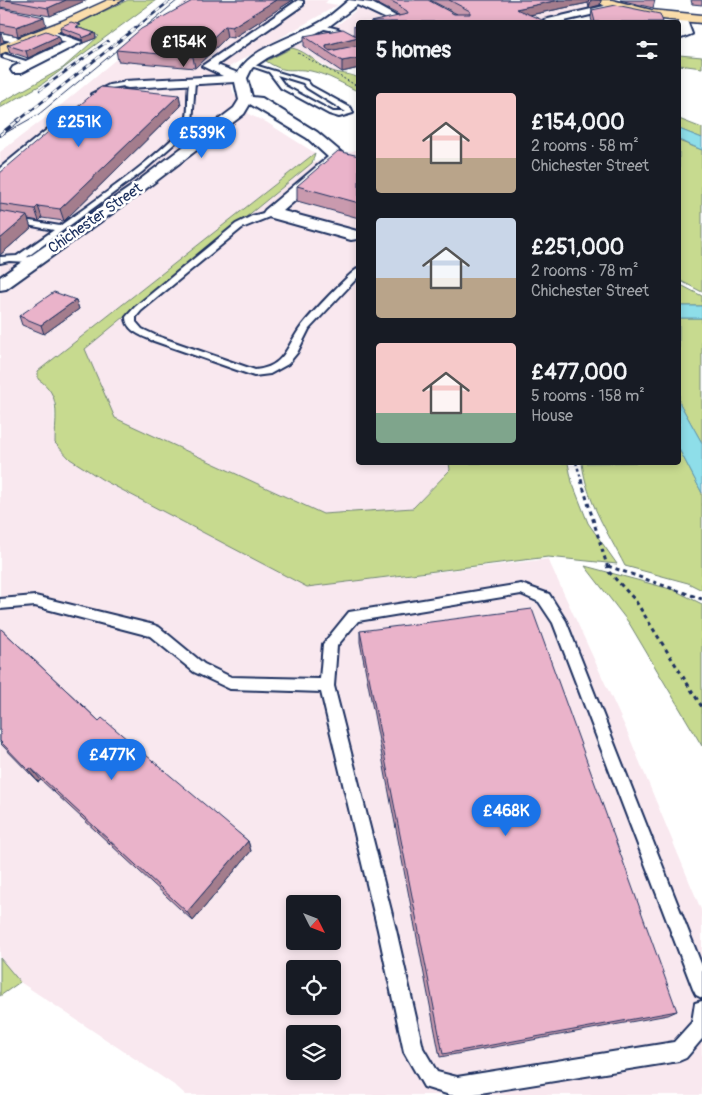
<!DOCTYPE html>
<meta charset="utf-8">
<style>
:root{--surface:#171b24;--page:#20242c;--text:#f1f3f6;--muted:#9ea1a6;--accent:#1a73e8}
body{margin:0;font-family:Pangolin,sans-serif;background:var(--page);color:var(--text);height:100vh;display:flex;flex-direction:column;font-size:19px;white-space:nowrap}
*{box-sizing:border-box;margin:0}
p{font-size:16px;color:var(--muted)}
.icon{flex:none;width:28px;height:28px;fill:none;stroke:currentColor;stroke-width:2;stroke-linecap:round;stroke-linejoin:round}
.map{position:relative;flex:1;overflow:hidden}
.drawer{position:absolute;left:356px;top:20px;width:325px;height:445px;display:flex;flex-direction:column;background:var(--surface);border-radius:5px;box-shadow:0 2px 8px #0003}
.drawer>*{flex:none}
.needle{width:32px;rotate:132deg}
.fabs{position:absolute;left:286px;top:895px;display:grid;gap:10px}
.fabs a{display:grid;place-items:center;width:55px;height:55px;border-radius:5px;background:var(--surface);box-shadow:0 2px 8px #0003;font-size:25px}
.price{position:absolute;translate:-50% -42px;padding:0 11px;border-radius:18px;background:var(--accent);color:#fff;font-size:16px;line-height:32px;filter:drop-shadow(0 1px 2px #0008)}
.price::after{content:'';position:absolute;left:50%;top:30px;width:15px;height:11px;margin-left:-8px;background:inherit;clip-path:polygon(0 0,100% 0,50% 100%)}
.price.current{background:#222;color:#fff}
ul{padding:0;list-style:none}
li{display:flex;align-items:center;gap:15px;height:125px;padding:0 20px}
li span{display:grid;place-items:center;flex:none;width:140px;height:100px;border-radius:5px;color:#555}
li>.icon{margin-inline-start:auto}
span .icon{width:60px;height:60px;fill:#fffc;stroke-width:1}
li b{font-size:21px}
h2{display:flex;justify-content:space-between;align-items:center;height:60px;padding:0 20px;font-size:21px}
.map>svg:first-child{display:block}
</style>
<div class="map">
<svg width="702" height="1095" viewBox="0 0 702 1095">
<rect width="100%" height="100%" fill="#fff"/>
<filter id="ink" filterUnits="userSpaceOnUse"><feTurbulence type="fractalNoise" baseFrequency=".02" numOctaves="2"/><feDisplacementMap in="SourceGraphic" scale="10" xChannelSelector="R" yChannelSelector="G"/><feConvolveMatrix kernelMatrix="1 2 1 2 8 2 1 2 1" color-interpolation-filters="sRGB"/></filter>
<g filter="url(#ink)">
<path fill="#f9e8ef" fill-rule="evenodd" d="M 187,0 L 328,0 L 325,3 L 338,5 L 229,67 L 233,92 L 250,115 L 266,122 L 315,153 L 38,371 L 38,379 L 49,386 L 54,394 L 55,443 L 70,459 L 103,480 L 307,587 L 548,559 L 626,729 L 702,912 L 702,1095 L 186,1095 L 177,1087 L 20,982 L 0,958 L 0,152 L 48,116 ZM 295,904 L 332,904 L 332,941 L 295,941 ZM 295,969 L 332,969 L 332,1006 L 295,1006 ZM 295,1034 L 332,1034 L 332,1071 L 295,1071 Z
M 424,0 L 593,0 L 600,5 L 536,22 L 470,22 Z
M 360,7 L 367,7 L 394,22 L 359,22 L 359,69 L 335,72 L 299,49 L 292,48 L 340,23 Z
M 359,149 L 359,462 L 449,463 L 450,470 L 413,508 L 323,514 L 115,418 L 84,349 L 312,163 Z"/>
<path fill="#c7da8f" stroke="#718476" d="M 128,0 L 156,0 L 41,85 L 0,108 L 0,103 L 63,68 L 99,36 L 73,26 Z
M 292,48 C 308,51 320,68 335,72 C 344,74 350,74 359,78 L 359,92 C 343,84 329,75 311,71 C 290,67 287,75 266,61 Z
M 679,55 L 702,57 L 702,68 L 679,65 Z
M 679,119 L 702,128 L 702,138 L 679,129 Z
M 679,141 L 702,150 L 702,292 L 679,280 Z
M 315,153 L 312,163 L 85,349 L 115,418 L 323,514 L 413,508 L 450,470 L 449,463 L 568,463 L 572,482 L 588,523 L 617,564 L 548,557 L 307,587 L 103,480 L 70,459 L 55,443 C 55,416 62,395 38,379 L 38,371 Z
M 679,284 L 702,296 L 702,306 L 679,306 Z
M 679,318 L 702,318 L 702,443 L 679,402 Z
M 679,449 L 702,493 L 702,590 L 688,583 L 625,566 C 607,531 587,502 582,463 L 679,462 Z
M 585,566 L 674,590 L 702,604 L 702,746 L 629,623 Z
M 0,958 L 20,982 L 0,996 Z"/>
<path fill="#8edee9" stroke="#6098b1" d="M 679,129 L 702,138 L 702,150 L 679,140 Z
M 679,306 L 702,306 L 702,318 L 679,318 Z
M 679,402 L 702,443 L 702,493 L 679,449 Z"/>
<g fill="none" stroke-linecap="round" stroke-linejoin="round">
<defs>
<path id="lane" d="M 322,25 L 338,29 L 359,41 L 359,46 L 334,31 L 320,28 Z
M 4,54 L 32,63 L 33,64 L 30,66 L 2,57 Z
M 248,63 L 307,81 L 311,86 L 351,108 L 353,113 L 339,117 L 329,114 L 281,88 L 269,72 L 248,65 ZM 277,75 L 303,83 L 307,88 L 346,112 L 333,112 L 285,86 Z
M 190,80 L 195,81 L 192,123 L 183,136 L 142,172 L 27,257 L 30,258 L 30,262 L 9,261 L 0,263 L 0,257 L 17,256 L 54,230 L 0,220 L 0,216 L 60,226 C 83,209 178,144 186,121 C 190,108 186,93 190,80 Z
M 128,82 L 130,85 L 112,88 L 94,96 L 91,94 L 109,85 Z
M 71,110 L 76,111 L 0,174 L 0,168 Z
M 271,211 L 274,211 L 274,215 L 242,228 L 141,311 L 136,317 L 136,322 L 142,329 L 157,336 L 255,370 C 285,367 286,347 301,327 C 308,317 350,272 359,268 L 359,276 L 309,329 L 297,353 L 288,364 L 270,374 L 254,376 L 151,340 C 140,335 126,330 126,317 L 135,307 L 236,224 L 252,216 Z
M 521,584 L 549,594 L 566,621 L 702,966 L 702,998 L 696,995 L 693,989 L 553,623 L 539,602 L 521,594 L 358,621 L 337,646 L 334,686 L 396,930 L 423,1048 L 437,1072 L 457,1077 L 674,1042 L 692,1022 L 695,1003 L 702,1001 L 702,1039 L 686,1058 L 679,1061 L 468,1095 L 450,1095 L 424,1087 L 404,1052 L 378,930 L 321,692 L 230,689 L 194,672 L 150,636 L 35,606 L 0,609 L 0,599 L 35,596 L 154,625 L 159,627 L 204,664 L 231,677 L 320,679 L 323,644 L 349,612 Z"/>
<path id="street" d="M 298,0 L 303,1 L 303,5 L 217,65 L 238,73 C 250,48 295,37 319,23 C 330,17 339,8 349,0 L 372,3 L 406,22 L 393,22 L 357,5 L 328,27 L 267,58 L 252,68 L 247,78 L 252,97 L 262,98 L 317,132 L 342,153 L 341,161 L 283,211 L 357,231 L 359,234 L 357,239 L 351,240 L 265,216 L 263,213 L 265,210 L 328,157 L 307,138 L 250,104 L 244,114 L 139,194 L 6,289 L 0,290 L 0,277 L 129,188 L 234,108 L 239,100 L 235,82 L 128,88 L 124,87 L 122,84 L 124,81 L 223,76 L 202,66 Z
M 617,3 L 622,6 L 621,8 L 560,22 L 542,22 L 544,20 Z
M 681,15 L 686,18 L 692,34 L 679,39 L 679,22 L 676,18 Z
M 46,29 L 82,42 L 21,73 L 13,73 L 11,70 L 13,67 L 66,42 L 42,34 L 40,32 Z
M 0,33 L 16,36 L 18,38 L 12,41 L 0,39 Z"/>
<path id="primary" d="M 108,0 L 123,0 L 70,27 L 0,54 L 0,45 L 62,21 Z
M 596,0 L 612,0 L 651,10 L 702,15 L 702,23 C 679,21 611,16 596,0 Z"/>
</defs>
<use href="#lane" stroke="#1b2f5e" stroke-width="4"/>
<use href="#street" stroke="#1b2f5e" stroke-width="4"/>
<use href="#primary" stroke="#1b2f5e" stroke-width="3"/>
<path stroke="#1b2f5e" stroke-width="1" stroke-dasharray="2 2" stroke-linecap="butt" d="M 298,53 L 359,87"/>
<path stroke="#1b2f5e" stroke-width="2.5" stroke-dasharray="3 3" stroke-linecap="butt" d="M 576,462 L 582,482"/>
<path stroke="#1b2f5e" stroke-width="3" stroke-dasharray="4 4" stroke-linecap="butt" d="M 581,480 L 609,572 L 635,600 L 702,707
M 608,566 L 702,599"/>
<use href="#lane" fill="#fff" fill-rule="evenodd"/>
<use href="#street" fill="#fff" fill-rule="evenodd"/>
<use href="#primary" fill="#faddab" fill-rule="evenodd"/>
<path stroke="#1b2f5e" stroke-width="1" d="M 0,136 L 39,114 L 178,0"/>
<defs>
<path id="rail-far1" d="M 40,90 L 108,41
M 18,121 L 171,0"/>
<path id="rail" d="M 0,135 L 20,119"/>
</defs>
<use href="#rail-far1" stroke="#1b2f5e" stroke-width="2.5"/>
<use href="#rail" stroke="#1b2f5e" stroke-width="4"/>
<use href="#rail-far1" stroke="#fff" stroke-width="2" stroke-dasharray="5.5" stroke-linecap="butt"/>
<use href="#rail" stroke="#fff" stroke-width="2.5" stroke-dasharray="7" stroke-linecap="butt"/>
</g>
<path fill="#c99aae" stroke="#1b2f5e" d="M 0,0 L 87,0 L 50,16 L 0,7 Z
M 194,0 L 293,0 L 233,38 L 227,37 L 195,68 L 118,61 L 116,50 Z
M 370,0 L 428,0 L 454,14 L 457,14 L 430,0 L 601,0 L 600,5 L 589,8 L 588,3 L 530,15 L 399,16 L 399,15 Z
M 620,0 L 655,0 L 653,8 Z
M 691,0 L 702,0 L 702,5 L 692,4 Z
M 0,8 L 46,25 L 18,36 L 0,32 Z
M 592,10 L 663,22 L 592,22 L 591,17 Z
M 359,25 L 359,39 L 358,39 L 358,45 L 359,45 L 359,68 L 342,72 L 304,46 L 304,36 L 354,35 L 354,26 Z
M 60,27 L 82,29 L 95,33 L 96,38 L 83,43 L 83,40 L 61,32 Z
M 59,36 L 61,42 L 28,58 L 10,52 L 7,45 Z
M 179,95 L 181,106 L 64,221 L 42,218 L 39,221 L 28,219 L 31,228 L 0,255 L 0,173 Z
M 359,156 L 359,218 L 297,201 L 297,186 Z
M 76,300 L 79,309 L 44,334 L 22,325 L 19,316 Z
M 0,628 L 99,721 L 248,841 L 251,851 L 193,921 L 41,780 L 38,782 L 0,743 Z
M 360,631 L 677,1011 L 668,1015 L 440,1057 L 360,642 Z"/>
<path fill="#a47d8d" stroke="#1b2f5e" d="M 66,0 L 87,0 L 50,16 L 48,8 Z
M 276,0 L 293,0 L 233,38 L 232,27 Z
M 559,0 L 589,0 L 588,3 L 515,18 L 516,9 Z
M 591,0 L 601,0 L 600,5 L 589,8 Z
M 44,17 L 46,25 L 18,36 L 16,27 Z
M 225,26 L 227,37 L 195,68 L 193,57 Z
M 0,33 L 1,33 L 4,42 L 0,43 Z
M 95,33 L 96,38 L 83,43 L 82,38 Z
M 59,36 L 61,42 L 28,58 L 26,51 Z
M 358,37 L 358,47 L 326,51 L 326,45 Z
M 359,58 L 359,68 L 342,72 L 342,61 Z
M 179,95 L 181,106 L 64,221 L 60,209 Z
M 38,206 L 42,218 L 39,221 L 35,209 Z
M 27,216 L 31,228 L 0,255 L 0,239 Z
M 76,300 L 79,309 L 44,334 L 41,325 Z
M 31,768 L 41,780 L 38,782 L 28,770 Z
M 248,841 L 251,851 L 193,921 L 187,912 Z"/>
<path fill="#eab3ca" stroke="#1b2f5e" d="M 6,0 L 66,0 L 48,8 Z
M 194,0 L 276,0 L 232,27 L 225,26 L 193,57 L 116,50 L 141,29 Z
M 389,0 L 428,0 L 454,14 L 470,14 L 470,11 L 449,0 L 559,0 L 516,9 L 547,22 L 370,22 L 408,14 L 407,11 L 399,6 L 401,6 Z
M 616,5 L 660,14 L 663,22 L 595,22 L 592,10 Z
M 0,8 L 44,17 L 16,27 L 0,24 Z
M 71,22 L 81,25 L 76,27 L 95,33 L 82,38 L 81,35 L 60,27 Z
M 359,25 L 359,29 L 354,26 Z
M 343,29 L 358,37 L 326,45 L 326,48 L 330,51 L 359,45 L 359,58 L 342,61 L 304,36 Z
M 46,31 L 59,36 L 26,51 L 7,45 Z
M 101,87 L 179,95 L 60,209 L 38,206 L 35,209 L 0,204 L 0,173 Z
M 338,151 L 359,156 L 359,203 L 297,186 Z
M 0,211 L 27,216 L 0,239 Z
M 54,292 L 76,300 L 41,325 L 19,316 Z
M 532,609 L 677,1011 L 443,1054 L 360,631 Z
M 0,628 L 99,721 L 102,718 L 248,841 L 187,912 L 31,768 L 28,770 L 0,741 Z"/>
</g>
<g text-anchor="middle" stroke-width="5" stroke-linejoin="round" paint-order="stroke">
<g font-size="15" fill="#1b2f5e" stroke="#fff">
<text transform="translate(95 218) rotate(-35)" y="5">Chichester Street</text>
</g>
</g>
</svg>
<div class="fabs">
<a><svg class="needle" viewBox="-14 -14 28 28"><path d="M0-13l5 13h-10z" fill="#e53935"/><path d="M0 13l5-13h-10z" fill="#9ea1a6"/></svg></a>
<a><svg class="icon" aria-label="locate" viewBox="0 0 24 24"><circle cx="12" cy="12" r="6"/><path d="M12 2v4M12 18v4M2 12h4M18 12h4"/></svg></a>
<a><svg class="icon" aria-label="layers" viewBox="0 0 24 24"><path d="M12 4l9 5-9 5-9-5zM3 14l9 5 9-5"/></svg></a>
</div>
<b class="price current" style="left:184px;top:68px">£154K</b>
<b class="price" style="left:79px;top:148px">£251K</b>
<b class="price" style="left:202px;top:159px">£539K</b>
<b class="price" style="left:112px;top:781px">£477K</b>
<b class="price" style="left:506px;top:837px">£468K</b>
<section class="drawer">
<h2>5 homes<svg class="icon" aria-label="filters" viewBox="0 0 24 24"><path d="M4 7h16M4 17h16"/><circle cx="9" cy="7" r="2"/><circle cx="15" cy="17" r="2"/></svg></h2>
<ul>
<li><span style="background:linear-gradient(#f6c9c9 65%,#b9a48a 0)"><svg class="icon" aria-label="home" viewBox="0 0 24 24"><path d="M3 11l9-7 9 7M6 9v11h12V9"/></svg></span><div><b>£154,000</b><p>2 rooms · 58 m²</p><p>Chichester Street</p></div></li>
<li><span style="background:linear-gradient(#c9d6e8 60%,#b9a48a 0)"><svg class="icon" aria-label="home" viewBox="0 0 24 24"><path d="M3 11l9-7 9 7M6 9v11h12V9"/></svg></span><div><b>£251,000</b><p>2 rooms · 78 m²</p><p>Chichester Street</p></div></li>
<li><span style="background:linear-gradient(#f6c9c9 70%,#7fa58c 0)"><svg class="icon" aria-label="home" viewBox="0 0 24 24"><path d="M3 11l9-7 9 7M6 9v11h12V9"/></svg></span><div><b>£477,000</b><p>5 rooms · 158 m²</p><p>House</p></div></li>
</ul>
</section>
</div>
